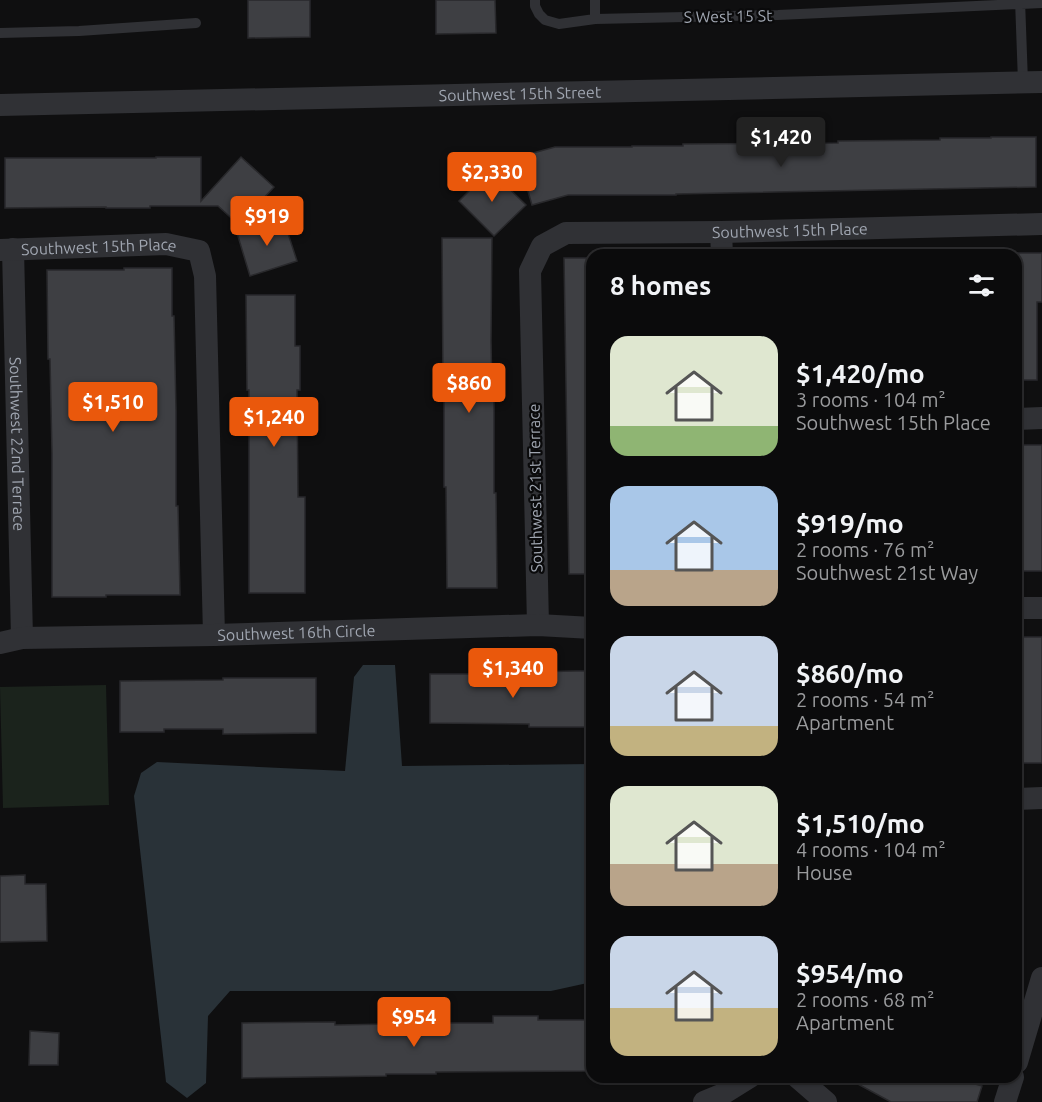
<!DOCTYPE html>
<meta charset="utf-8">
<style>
:root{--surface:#0b0b0c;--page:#19191a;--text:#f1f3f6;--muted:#9a9b9d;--line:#2b2b2d;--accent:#ea580c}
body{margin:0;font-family:Ubuntu,sans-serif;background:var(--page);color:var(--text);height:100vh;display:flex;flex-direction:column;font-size:22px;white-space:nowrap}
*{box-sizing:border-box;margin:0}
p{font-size:20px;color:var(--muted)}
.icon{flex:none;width:33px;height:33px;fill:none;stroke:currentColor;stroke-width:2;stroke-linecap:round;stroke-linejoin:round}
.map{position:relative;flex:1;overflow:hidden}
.details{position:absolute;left:586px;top:249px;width:436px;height:834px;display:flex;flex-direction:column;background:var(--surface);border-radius:18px;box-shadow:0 2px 4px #0004,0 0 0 2px var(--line)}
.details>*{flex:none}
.price{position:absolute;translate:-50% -51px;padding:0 14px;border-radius:6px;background:var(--accent);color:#fff;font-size:20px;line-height:39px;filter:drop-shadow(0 2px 3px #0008)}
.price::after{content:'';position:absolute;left:50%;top:36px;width:18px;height:14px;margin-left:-9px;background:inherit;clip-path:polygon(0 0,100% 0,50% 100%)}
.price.current{background:#222;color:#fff}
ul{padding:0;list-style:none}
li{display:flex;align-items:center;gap:18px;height:150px;padding:0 24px}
li span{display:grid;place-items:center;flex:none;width:168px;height:120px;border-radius:18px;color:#555}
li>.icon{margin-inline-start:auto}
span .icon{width:72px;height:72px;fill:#fffc;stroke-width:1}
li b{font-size:26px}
h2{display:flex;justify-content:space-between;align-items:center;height:72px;padding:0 24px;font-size:26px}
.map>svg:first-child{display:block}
</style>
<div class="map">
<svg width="1042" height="1102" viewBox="0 0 1042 1102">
<rect width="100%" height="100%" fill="#0f0f10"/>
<path fill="#1b231c" d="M 106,685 L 109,805 L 3,808 L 0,687 Z"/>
<path fill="#293238" d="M 363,665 L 395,665 L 402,766 L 592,764 L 592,982 L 551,991 L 230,991 L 208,1016 L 206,1083 L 187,1098 L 166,1082 L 134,796 L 141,773 L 157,762 L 345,771 L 354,677 Z"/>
<path fill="#3e3f43" stroke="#29292c" stroke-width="1.5" d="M 248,0 L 310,0 L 310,37 L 248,38 Z
M 436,0 L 495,0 L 496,33 L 436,34 Z
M 991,137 L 1036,137 L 1036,187 L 676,194 L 676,195 L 568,195 L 532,205 L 518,157 L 555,147 L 632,147 L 632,146 L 683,146 L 683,144 L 838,143 L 838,141 L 940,140 L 940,138 L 991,138 Z
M 156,157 L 201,157 L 201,201 L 241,157 L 274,187 L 239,225 L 218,206 L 150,206 L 150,208 L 106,208 L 106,207 L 5,208 L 5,158 L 156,158 Z
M 490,170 L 526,205 L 494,236 L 459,201 Z
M 283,218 L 297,261 L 250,276 L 237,233 Z
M 442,238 L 492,238 L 491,341 L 492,392 L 494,392 L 494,493 L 496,493 L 497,588 L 447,588 L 446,487 L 444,487 L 444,386 L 443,386 Z
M 1017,253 L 1042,253 L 1042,302 L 1037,302 L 1037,380 L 1017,380 Z
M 564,258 L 592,258 L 592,574 L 569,574 Z
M 124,268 L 172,268 L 172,316 L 174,316 L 176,411 L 176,506 L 178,506 L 180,595 L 106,595 L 106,597 L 52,597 L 52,453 L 50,359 L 48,359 L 47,270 L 124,270 Z
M 246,295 L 295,295 L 295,346 L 300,346 L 300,390 L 297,390 L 298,497 L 305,497 L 305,593 L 249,593 L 249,390 L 247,390 Z
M 1017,445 L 1042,445 L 1042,571 L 1017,571 Z
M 1017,637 L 1042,637 L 1042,763 L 1017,763 Z
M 576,671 L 592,671 L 592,727 L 529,727 L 529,724 L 430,723 L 430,674 L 529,674 L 529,672 Z
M 223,678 L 316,678 L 316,733 L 223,734 L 223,729 L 164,729 L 164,732 L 120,732 L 120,681 L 223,680 Z
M 25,875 L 25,884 L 46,884 L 47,941 L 0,942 L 0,876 Z
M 493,1016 L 538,1016 L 538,1020 L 589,1020 L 589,1071 L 436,1072 L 436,1074 L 386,1074 L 386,1076 L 242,1078 L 242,1023 L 335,1022 L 335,1025 L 392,1024 L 392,1019 L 436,1019 L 436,1023 L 493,1023 Z
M 30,1031 L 59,1033 L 58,1065 L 29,1065 Z
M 845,1077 L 952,1077 L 982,1086 L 977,1102 L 891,1102 Z"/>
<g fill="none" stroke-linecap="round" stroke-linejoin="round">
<path stroke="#303135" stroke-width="10" d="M 535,0 L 535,6 L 539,14 L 545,20 L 559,24 L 595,19 L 778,15 L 1042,3
M 1020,0 L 1023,82
M 595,19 L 595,0
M 0,33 L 79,31 L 196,23"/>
<g stroke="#303135" stroke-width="22">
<path id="s1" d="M 0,105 L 1042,82"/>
<path d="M 721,232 L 722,255"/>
<path id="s2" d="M 13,249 L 22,638"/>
<path id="s3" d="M 0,250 L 166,244 L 199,251 L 205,276 L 214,635"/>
<path d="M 1017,419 L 1042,418"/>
<path d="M 1017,608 L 1042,608"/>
<path id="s4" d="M 538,625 L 530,271 L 542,246 L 566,233 L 721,232 L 1042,224"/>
<path id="s5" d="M 0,643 L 22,638 L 214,635 L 538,625 L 592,628"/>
<path d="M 1017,799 L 1042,798"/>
<path d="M 1017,1062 L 1042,978"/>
<path d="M 797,1077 L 826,1102"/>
<path d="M 704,1102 L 721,1095 L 750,1077"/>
<path d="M 1005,1102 L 1013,1077"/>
</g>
</g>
<g text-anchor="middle" stroke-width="4.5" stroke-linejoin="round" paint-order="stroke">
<g font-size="16" fill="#a0a6b1" stroke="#0a0a0b">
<text transform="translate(728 16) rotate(-1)" y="6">S West 15 St</text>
<text dy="6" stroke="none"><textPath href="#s1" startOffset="520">Southwest 15th Street</textPath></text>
<text dy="6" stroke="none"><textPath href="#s4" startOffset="633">Southwest 15th Place</textPath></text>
<text dy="6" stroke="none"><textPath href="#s3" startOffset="99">Southwest 15th Place</textPath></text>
<text dy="6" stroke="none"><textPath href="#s2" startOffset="195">Southwest 22nd Terrace</textPath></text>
<text transform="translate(535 488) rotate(-91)" y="6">Southwest 21st Terrace</text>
<text dy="6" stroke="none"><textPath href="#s5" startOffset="297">Southwest 16th Circle</textPath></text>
</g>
</g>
</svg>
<b class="price current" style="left:781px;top:168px">$1,420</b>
<b class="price" style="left:492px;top:203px">$2,330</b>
<b class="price" style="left:267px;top:247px">$919</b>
<b class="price" style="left:469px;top:414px">$860</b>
<b class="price" style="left:113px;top:433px">$1,510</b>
<b class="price" style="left:274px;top:448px">$1,240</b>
<b class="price" style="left:513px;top:699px">$1,340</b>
<b class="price" style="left:414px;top:1048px">$954</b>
<section class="details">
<h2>8 homes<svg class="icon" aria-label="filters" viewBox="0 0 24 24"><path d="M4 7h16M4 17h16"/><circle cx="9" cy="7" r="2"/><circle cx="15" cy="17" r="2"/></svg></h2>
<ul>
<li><span style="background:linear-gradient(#dfe7d0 75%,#8fb573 0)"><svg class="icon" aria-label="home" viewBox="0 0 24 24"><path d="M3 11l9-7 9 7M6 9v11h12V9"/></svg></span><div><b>$1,420/mo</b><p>3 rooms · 104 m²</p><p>Southwest 15th Place</p></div></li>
<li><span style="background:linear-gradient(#a9c7e8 70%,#b9a48a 0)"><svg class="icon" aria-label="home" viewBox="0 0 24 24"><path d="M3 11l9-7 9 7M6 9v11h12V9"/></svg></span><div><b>$919/mo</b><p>2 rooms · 76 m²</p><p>Southwest 21st Way</p></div></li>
<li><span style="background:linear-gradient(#c9d6e8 75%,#c2b280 0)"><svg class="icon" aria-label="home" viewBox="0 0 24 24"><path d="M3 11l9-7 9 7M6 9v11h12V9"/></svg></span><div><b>$860/mo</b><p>2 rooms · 54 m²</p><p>Apartment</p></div></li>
<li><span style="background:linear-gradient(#dfe7d0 65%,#b9a48a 0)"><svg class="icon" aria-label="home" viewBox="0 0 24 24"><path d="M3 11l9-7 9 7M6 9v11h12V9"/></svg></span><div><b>$1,510/mo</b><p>4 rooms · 104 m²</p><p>House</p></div></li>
<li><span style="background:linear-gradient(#c9d6e8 60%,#c2b280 0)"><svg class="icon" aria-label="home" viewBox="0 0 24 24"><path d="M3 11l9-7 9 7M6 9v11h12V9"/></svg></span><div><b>$954/mo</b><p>2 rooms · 68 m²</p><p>Apartment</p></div></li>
</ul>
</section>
</div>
